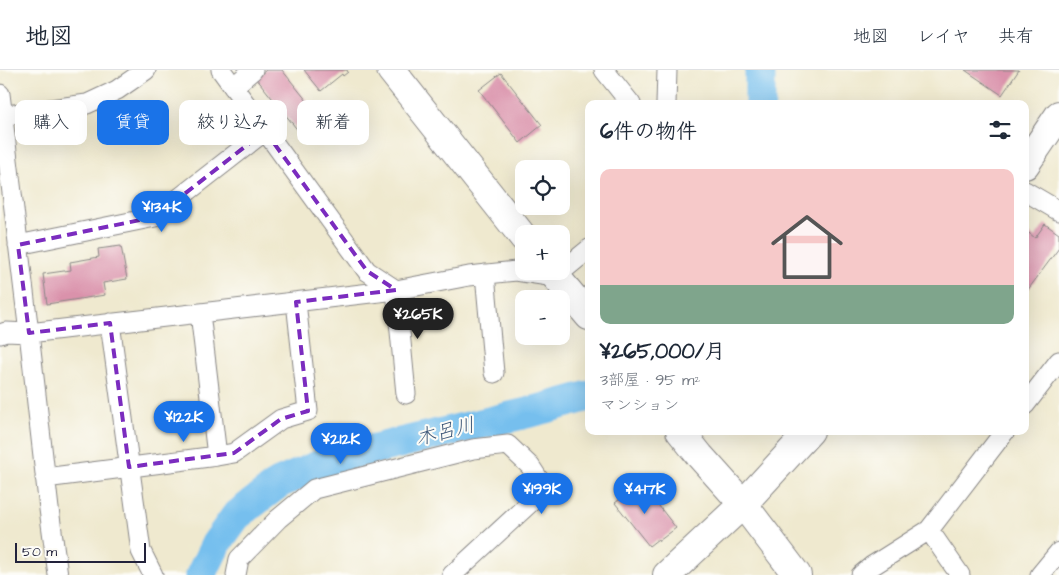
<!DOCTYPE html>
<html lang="ja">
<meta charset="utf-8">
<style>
:root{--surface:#fff;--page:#f2f2f3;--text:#1f2937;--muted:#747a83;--line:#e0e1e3;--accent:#1a73e8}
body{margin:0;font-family:"Architects Daughter","Klee One",sans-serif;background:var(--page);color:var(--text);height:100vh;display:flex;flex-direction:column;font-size:19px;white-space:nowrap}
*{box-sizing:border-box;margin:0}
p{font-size:16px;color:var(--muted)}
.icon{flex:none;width:28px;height:28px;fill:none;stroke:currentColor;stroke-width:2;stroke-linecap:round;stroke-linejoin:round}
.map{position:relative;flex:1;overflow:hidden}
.sheet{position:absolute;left:585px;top:30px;width:444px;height:335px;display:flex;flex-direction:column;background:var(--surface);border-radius:10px;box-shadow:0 5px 20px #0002}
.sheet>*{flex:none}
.top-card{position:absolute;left:15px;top:30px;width:475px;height:45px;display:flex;gap:10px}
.controls{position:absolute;left:515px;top:90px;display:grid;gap:10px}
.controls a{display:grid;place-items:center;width:55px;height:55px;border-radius:10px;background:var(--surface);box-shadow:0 5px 20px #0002;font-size:25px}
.scale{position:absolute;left:15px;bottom:12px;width:131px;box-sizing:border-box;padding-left:5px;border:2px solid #22223b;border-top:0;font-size:14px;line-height:18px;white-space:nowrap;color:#22223b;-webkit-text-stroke:4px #fdfcf7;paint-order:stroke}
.price{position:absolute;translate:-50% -42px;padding:0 11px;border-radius:18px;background:var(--accent);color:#fff;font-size:16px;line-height:32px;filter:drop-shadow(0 1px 2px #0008)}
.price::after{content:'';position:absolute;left:50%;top:30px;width:15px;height:11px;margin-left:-8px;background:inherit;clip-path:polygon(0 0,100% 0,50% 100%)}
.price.on{background:#222;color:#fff}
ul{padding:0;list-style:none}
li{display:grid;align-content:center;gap:10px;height:265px;padding:0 15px}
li+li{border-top:1px solid var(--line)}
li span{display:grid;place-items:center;height:155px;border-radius:10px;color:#555}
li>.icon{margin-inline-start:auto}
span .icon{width:90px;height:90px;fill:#fffc;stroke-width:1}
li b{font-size:21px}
h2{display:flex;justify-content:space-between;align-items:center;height:60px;padding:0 15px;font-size:21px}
.tag{padding:0 18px;border-radius:10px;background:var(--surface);box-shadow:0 5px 20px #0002;font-size:18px;line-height:45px}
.tag.on{background:var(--accent);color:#fff}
header{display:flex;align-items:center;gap:30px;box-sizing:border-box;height:70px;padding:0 25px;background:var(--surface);border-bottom:1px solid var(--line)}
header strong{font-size:24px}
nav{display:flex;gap:28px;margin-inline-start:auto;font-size:18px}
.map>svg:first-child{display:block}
</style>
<header>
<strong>地図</strong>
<nav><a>地図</a><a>レイヤ</a><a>共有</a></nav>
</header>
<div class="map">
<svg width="1059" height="505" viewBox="0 0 1059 505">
<rect width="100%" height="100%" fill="#fdfcf7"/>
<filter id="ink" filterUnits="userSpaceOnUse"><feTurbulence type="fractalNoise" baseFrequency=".02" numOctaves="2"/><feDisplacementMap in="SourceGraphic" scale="10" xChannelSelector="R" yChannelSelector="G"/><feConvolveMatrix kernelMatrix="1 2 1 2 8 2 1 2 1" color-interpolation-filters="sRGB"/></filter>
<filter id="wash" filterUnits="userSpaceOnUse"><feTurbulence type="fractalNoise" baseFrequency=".0096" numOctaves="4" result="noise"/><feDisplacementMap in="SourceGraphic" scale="20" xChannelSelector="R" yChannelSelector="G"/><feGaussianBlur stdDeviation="1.12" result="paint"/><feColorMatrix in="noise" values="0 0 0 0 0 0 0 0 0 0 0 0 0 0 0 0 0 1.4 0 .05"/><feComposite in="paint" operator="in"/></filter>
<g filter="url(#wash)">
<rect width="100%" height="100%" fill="#efe9cf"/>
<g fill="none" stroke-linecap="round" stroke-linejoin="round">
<path stroke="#76bfee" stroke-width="31" d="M 760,34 L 760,0
M 201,505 L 216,474 L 236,446 L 279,413 L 336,388 L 531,342 L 589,326"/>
</g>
<g id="blocks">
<path fill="#da92ab" d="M 266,0 L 282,0 L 328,57 L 308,73 L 256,8 Z
M 304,0 L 347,0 L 348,2 L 343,6 L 342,4 L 321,21 Z
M 965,0 L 1019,0 L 1002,25 Z
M 501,3 L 542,55 L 520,73 L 479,20 Z
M 1045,154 L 1059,164 L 1059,178 L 1027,221 L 1025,220 L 1025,169 L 1029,163 L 1035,168 Z
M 121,176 L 127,209 L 103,213 L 105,225 L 47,234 L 43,204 L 71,200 L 70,192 L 99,187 L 98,179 Z
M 641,413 L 676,458 L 659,471 L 658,469 L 649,476 L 615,433 Z"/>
</g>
</g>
<g filter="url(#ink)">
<use href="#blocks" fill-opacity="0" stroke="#888685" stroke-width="1"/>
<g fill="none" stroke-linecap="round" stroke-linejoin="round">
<defs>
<path id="street" d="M 221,0 L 367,201 L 396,220
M 604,0 L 631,34
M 233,17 L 253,0
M 0,24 L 29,263 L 6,262 L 0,264
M 666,34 L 667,0
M 0,46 L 87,34 L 117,20 L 146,0
M 1025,121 L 1059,141
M 18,175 L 155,147 L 265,61
M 485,204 L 494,303
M 396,220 L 406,324
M 110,253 L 141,481 L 153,505
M 1025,335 L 1059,291
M 217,386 L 234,383 L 281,349 L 308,341 L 296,232
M 45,408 L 217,386 L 200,243
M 58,505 L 49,439 L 29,263 L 396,220 L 469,206 L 516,201 L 555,207 L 589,179
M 236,505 L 239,489 L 278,449 L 314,419 L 473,379 L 508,375 L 530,396 L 545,419 L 452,505
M 861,505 L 872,496 L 929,460
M 960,505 L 929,460 L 1005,361
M 1040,505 L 1059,482"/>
<path id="secondary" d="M 391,0 L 524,168
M 1025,95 L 1059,45
M 551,201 L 589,246
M 680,361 L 700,386 L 743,434 L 797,505
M 667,505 L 743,434 L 810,361"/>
</defs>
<use href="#street" stroke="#888685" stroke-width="21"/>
<use href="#secondary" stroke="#888685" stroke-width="30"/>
<use href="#street" stroke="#fff" stroke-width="19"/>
<use href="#secondary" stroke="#fff" stroke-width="28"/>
</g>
</g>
<path fill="none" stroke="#7b2cbf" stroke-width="4" stroke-dasharray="10 6" stroke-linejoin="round" d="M 265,61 L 367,201 L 396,220 L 296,232 L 308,341 L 281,349 L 234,383 L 129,397 L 110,253 L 29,263 L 18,175 L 155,147 Z"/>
<g text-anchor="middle" stroke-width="4" stroke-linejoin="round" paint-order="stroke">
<g font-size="20" font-style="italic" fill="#3f597a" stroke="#fdfcf7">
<text transform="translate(445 361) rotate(-14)" y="7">木呂川</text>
</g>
</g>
</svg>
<div class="controls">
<a><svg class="icon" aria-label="locate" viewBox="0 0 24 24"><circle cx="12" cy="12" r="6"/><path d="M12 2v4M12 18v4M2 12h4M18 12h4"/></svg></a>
<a>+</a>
<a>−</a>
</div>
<div class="scale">50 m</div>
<b class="price" style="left:162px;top:163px">¥134K</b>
<b class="price on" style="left:418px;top:270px">¥265K</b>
<b class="price" style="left:184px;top:373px">¥122K</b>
<b class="price" style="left:341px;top:395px">¥212K</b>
<b class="price" style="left:542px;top:445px">¥199K</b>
<b class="price" style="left:645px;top:445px">¥417K</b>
<div class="top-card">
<a class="tag">購入</a>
<a class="tag on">賃貸</a>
<a class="tag">絞り込み</a>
<a class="tag">新着</a>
</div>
<section class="sheet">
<h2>6件の物件<svg class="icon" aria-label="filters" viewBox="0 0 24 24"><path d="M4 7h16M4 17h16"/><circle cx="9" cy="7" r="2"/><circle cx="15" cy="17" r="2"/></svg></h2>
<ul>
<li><span style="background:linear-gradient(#f6c9c9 75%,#7fa58c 0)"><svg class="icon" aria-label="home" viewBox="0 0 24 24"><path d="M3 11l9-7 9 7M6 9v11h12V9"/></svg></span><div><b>¥265,000/月</b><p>3部屋 · 95 m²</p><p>マンション</p></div></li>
</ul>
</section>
</div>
